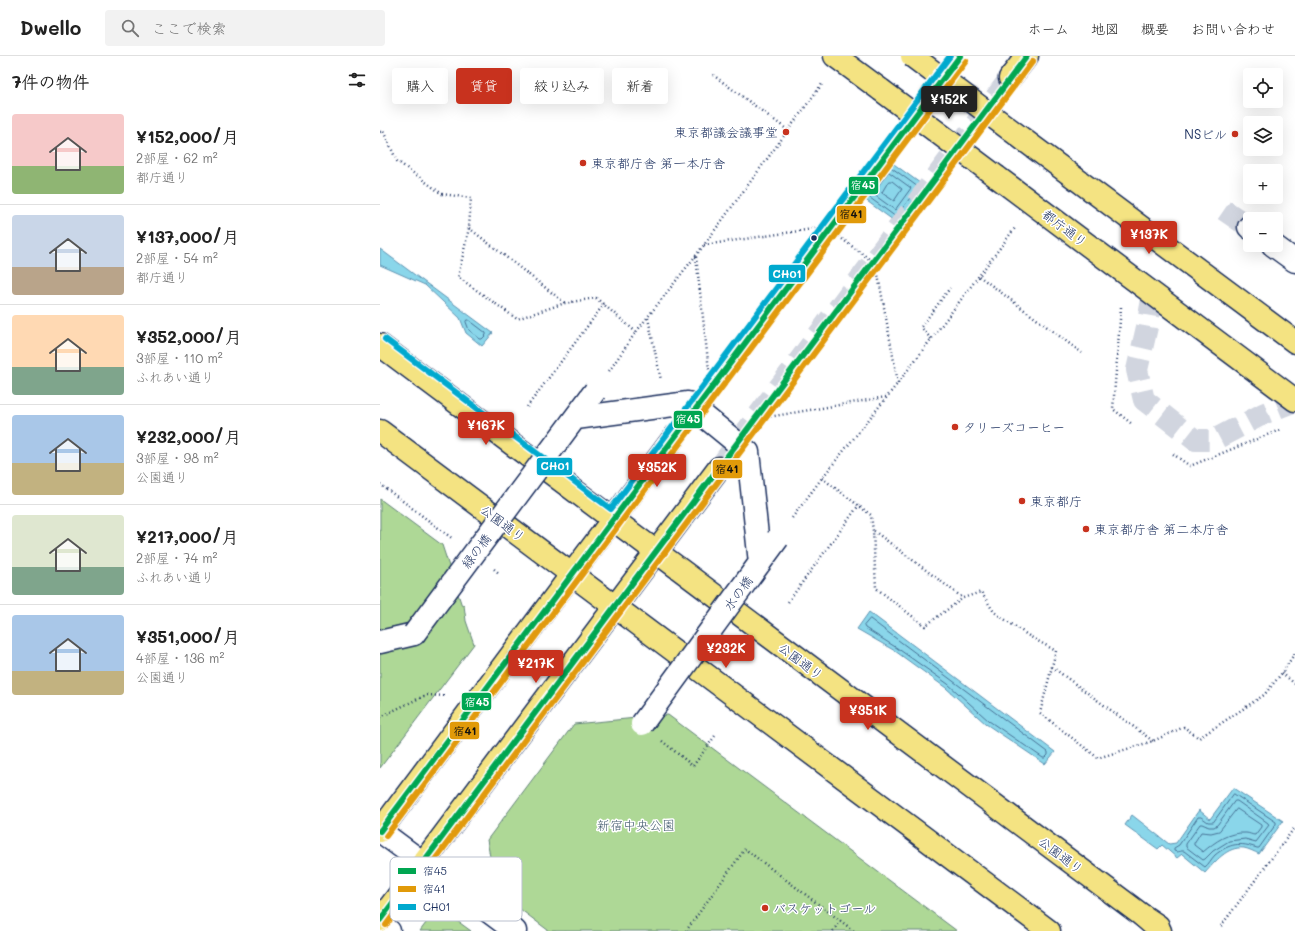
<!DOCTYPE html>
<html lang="ja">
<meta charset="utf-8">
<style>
:root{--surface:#fff;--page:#f2f2f2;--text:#222;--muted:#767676;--line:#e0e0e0;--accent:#c8321e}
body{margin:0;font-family:Mali,"Klee One",sans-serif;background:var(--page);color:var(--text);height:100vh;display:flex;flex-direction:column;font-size:15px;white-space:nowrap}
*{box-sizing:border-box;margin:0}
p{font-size:13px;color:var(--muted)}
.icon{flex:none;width:22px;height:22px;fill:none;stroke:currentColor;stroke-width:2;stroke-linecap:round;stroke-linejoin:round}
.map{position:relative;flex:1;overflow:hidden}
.drawer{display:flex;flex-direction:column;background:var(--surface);width:380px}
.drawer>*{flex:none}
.guide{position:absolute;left:12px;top:12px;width:380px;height:36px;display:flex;gap:8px}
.buttons{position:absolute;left:863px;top:12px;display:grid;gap:8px}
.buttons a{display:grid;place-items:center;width:40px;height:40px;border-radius:4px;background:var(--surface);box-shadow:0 4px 16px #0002;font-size:20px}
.price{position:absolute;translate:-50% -34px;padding:0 9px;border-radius:4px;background:var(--accent);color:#fff;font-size:13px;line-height:26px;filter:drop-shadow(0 1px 2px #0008)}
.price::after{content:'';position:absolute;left:50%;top:24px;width:12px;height:9px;margin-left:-6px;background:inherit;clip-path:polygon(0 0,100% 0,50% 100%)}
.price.on{background:#222;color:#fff}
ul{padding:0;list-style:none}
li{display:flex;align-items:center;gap:12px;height:100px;padding:0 12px}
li+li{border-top:1px solid var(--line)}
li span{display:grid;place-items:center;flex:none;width:112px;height:80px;border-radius:4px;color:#555}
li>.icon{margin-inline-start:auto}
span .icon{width:48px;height:48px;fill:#fffc;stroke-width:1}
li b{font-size:17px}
h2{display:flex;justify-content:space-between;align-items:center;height:48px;padding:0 12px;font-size:17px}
.pill{padding:0 14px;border-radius:4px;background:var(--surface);box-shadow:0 4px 16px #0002;font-size:14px;line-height:36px}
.pill.on{background:var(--accent);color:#fff}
header{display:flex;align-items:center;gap:24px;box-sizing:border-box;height:56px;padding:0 20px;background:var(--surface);border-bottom:1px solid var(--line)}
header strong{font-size:19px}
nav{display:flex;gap:22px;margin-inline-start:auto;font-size:14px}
.search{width:280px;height:36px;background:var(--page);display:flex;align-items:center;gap:10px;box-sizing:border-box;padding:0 14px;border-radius:4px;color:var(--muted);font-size:15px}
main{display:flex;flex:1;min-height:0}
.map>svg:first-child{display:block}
</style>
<header>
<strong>Dwello</strong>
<div class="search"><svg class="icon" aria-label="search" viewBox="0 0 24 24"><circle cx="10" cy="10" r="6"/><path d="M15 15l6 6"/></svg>ここで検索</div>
<nav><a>ホーム</a><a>地図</a><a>概要</a><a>お問い合わせ</a></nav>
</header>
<main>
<section class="drawer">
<h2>7件の物件<svg class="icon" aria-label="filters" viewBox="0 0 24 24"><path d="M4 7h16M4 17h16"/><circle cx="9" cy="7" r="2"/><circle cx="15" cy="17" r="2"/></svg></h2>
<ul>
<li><span style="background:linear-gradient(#f6c9c9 65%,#8fb573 0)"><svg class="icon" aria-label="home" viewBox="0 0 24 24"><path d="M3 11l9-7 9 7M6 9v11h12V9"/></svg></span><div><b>¥152,000/月</b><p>2部屋 · 62 m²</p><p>都庁通り</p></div></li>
<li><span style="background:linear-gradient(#c9d6e8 65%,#b9a48a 0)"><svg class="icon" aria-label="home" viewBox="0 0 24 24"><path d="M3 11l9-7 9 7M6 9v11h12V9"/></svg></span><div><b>¥137,000/月</b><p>2部屋 · 54 m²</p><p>都庁通り</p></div></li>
<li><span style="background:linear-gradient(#ffd9b3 65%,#7fa58c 0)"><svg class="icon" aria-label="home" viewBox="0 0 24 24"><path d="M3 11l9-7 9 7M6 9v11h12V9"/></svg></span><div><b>¥352,000/月</b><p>3部屋 · 110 m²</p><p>ふれあい通り</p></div></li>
<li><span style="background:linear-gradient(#a9c7e8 60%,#c2b280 0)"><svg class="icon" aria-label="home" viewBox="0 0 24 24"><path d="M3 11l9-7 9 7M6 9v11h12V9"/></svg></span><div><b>¥232,000/月</b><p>3部屋 · 98 m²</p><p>公園通り</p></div></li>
<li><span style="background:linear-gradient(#dfe7d0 65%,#7fa58c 0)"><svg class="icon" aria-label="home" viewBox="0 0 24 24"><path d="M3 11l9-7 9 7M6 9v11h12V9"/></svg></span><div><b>¥217,000/月</b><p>2部屋 · 74 m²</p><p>ふれあい通り</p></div></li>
<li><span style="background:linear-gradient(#a9c7e8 70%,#c2b280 0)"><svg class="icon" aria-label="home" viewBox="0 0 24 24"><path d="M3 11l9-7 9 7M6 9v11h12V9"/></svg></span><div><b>¥351,000/月</b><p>4部屋 · 136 m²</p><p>公園通り</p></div></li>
</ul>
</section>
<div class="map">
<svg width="915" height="875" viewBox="0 0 915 875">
<rect width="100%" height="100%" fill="#fff"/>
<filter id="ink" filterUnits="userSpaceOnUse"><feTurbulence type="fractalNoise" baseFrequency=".025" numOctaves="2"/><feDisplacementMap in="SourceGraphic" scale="8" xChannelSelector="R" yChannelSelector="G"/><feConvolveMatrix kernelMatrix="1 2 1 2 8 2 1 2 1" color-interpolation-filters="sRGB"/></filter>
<g filter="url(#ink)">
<path fill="#aed896" stroke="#64847a" d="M 0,443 L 62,489 L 82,550 L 84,549 L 86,565 L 94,588 L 0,712 Z
M 288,659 L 577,875 L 169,875 L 140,853 L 114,823 L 107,784 L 194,668 Z
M 58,851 L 91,875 L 40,875 Z"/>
<path fill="#8ad6ea" stroke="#5e93b2" d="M 507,103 L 544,130 L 517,167 L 480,140 Z
M 0,193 L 113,277 L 102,290 L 86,277 L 80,262 L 45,229 L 0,209 Z
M 489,556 L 675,696 L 665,708 L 606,668 L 566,632 L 515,595 L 477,573 Z
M 853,732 L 903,765 L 879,798 C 875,796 869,793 864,792 C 847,790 835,806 825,817 L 802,798 L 797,802 L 782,789 L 778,793 L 745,769 L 752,759 L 789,788 L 796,787 L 819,754 L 830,763 Z"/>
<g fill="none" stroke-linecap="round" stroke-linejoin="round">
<path stroke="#477296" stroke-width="1" d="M 508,109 L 538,131 L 516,161 L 486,139 Z
M 509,116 L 531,132 L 515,154 L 493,138 Z
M 509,125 L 512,125 L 522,133 L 514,145 L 502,137 Z
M 87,264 L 89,264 L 106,277 L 106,279 L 102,283 L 100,283 L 89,274 L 86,266 Z
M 490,563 L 668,696 L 668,699 L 665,702 L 663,702 L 609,665 L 568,628 L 517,592 L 485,572 L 484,570 Z
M 854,738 L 896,766 L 896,768 L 879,792 L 877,792 C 860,786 850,787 835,799 C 831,803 829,808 825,811 L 804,795 L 801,795 L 797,796 L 794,795 L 794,792 L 799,789 L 818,761 L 821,761 L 828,766 L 833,766 Z
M 855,745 L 857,745 L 888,767 L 889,769 L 876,786 L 865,783 L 849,785 L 833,795 L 825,803 L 823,804 L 806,791 L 806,788 L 820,768 L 822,768 L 829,771 L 834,771 L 837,769 Z
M 857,753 L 881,769 L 881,771 L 875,779 C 872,779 869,777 866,777 C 848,776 836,785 823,796 L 814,789 L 814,787 L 821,776 L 831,777 L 839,775 Z"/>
<path stroke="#d1d5df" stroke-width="22" stroke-dasharray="22 11" stroke-linecap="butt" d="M 844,154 L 869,171
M 773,238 L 767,271 L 757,314 L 764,344 L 815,384 L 834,384 L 883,358 L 915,345"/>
<path stroke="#d1d5df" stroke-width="22" stroke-dasharray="22 11" stroke-linecap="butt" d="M 295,380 L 580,0
M 339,412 L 630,22"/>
<defs>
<path id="minor" d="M 869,171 L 870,172
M 893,189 L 915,205
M 0,586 L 34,578
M 0,775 L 135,875
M 0,868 L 9,875"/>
<path id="major" d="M 455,0 L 501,34
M 630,22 L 647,0
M 644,84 L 915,286
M 617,121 L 915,344
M 0,289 L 763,860 L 778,870
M 0,375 L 669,875
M 0,775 L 295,380
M 0,864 L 339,412"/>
<path id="highway" d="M 763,860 L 780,875"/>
</defs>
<use href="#minor" stroke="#1b2f5e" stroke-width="25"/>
<use href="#major" stroke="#1b2f5e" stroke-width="25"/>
<use href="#highway" stroke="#1b2f5e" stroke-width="25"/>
<path stroke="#1b2f5e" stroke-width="2.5" stroke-dasharray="1 3" stroke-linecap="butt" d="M 333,19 L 409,75
M 0,76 L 3,75 L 17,105 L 62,138 L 91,142 L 89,172 L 78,221 L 137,263 L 185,247 L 216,242 L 256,276
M 446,171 L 496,208
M 89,172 L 185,247
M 324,189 L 446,171 L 514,81
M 316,201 L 331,331
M 599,220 L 702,297
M 741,251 L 733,353 L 752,368
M 268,262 L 281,324
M 551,283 L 541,271 L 570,232
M 229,315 L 256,276 L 324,189 L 442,28
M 518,327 L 496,208 L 562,118
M 147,351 L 224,248
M 371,364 L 506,341
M 793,398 L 810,410 L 902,373
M 442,422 L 491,459 L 493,475 L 496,532 L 545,570 L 583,542 L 601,536 L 614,556 L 649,580 L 676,595 L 660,657 L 718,702 L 773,685 L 804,671 L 819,682 L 884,639 L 902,617 L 915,597
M 0,428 L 73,483
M 412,462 L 442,422 L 518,327 L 635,172
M 494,475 L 583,542
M 114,513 L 120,518
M 408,546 L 479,449
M 672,611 L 773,685
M 902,617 L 915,628
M 0,661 L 46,639 L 67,640
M 282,685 L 313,710 L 335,680
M 841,870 L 915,771
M 306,875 L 365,793 L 474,875
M 453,875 L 460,865"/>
<use href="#minor" stroke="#fff" stroke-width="22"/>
<use href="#major" stroke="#f4e382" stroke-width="22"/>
<use href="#highway" stroke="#f4e382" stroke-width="22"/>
<defs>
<path id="minor-bridge" d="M 196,362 L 308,347 L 368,396 L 380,507
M 34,578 L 215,335
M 262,668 L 398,482"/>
<path id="major-bridge" d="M 532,0 L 644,84
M 501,34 L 617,121"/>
</defs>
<use href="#minor-bridge" stroke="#1b2f5e" stroke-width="25" stroke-linecap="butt"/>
<use href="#major-bridge" stroke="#1b2f5e" stroke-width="25" stroke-linecap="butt"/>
<use href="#minor-bridge" stroke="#fff" stroke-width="22"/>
<use href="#major-bridge" stroke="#f4e382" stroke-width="22"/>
<defs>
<path id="bus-1" d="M 0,775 L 580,0
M 0,864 L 647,0"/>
<path id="bus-2" d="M 6,780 L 586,5
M 6,869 L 653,5"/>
<path id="bus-3" d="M 5,283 L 231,453 L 570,0"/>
</defs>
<use href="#bus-1" stroke="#fff" stroke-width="9"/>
<use href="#bus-2" stroke="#fff" stroke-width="9"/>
<use href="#bus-3" stroke="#fff" stroke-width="9"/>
<use href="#bus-1" stroke="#00a651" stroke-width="6"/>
<use href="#bus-2" stroke="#e19a09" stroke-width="6"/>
<use href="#bus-3" stroke="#00a9ce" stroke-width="6"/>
</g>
</g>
<g fill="#c8321e" stroke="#fff" stroke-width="1.5">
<circle cx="406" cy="76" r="4"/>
<circle cx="855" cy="78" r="4"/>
<circle cx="203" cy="107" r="4"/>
<circle cx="575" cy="371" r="4"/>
<circle cx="642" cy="445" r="4"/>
<circle cx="706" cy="473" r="4"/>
<circle cx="385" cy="852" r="4"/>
</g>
<circle fill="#1b2f5e" stroke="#fff" stroke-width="1.5" cx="434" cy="182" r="3.5"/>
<g text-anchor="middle" stroke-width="3" stroke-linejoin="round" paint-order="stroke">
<g font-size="13" fill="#1b2f5e" stroke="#fff" text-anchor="start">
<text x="398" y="81" text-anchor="end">東京都議会議事堂</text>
<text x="847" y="83" text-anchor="end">NSビル</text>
<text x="211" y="112">東京都庁舎 第一本庁舎</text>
<text x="583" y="376">タリーズコーヒー</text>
<text x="650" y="450">東京都庁</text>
<text x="714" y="478">東京都庁舎 第二本庁舎</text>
<text x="393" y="857">バスケットゴール</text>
</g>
<g font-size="13" fill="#1b2f5e" stroke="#fff">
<text transform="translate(685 172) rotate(37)" y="5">都庁通り</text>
<text transform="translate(123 467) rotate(37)" y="5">公園通り</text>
<text transform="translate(96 495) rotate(-53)" y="5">緑の橋</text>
<text transform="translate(358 537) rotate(-54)" y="5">水の橋</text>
<text transform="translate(421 605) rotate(37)" y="5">公園通り</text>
<text transform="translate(681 799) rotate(37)" y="5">公園通り</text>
</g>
<g font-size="13" fill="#40596c" stroke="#fff">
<text x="256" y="774">新宿中央公園</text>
</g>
</g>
<rect x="10" y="801" width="132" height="64" rx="6" fill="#fff" stroke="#bbc1cf" stroke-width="1"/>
<rect x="18" y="812" width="18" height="6" fill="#00a651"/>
<rect x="18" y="830" width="18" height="6" fill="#e19a09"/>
<rect x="18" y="848" width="18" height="6" fill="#00a9ce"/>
<g font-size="11" fill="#1b2f5e">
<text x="43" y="819">宿45</text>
<text x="43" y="837">宿41</text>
<text x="43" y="855">CH01</text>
</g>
<g stroke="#fff" stroke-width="1.5">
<rect x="468" y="120" width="31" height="19" rx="4" fill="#00a651"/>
<rect x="456" y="149" width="31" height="19" rx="4" fill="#e19a09"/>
<rect x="388" y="208" width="38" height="19" rx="4" fill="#00a9ce"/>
<rect x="293" y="354" width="30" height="19" rx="4" fill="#00a651"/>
<rect x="156" y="401" width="37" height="19" rx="4" fill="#00a9ce"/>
<rect x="332" y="403" width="31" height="20" rx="4" fill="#e19a09"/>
<rect x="81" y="636" width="31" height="19" rx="4" fill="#00a651"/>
<rect x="69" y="665" width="31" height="19" rx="4" fill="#e19a09"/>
</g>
<g font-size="11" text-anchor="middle" font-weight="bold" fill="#fff">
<text x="483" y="133">宿45</text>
<text x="407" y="222">CH01</text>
<text x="308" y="367">宿45</text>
<text x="175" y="414">CH01</text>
<text x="97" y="650">宿45</text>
</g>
<g font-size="11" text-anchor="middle" font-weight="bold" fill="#111">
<text x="471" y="162">宿41</text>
<text x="347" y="417">宿41</text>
<text x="85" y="679">宿41</text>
</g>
</svg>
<div class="buttons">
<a><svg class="icon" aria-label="locate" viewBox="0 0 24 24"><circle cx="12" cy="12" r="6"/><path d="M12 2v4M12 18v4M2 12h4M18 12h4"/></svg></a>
<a><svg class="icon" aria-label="layers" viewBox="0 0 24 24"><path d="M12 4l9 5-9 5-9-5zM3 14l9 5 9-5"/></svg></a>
<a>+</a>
<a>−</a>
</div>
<b class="price on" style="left:569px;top:64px">¥152K</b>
<b class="price" style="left:769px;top:199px">¥137K</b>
<b class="price" style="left:106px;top:390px">¥167K</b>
<b class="price" style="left:277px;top:432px">¥352K</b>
<b class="price" style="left:346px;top:613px">¥232K</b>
<b class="price" style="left:156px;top:628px">¥217K</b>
<b class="price" style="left:488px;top:675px">¥351K</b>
<div class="guide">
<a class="pill">購入</a>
<a class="pill on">賃貸</a>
<a class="pill">絞り込み</a>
<a class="pill">新着</a>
</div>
</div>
</main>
